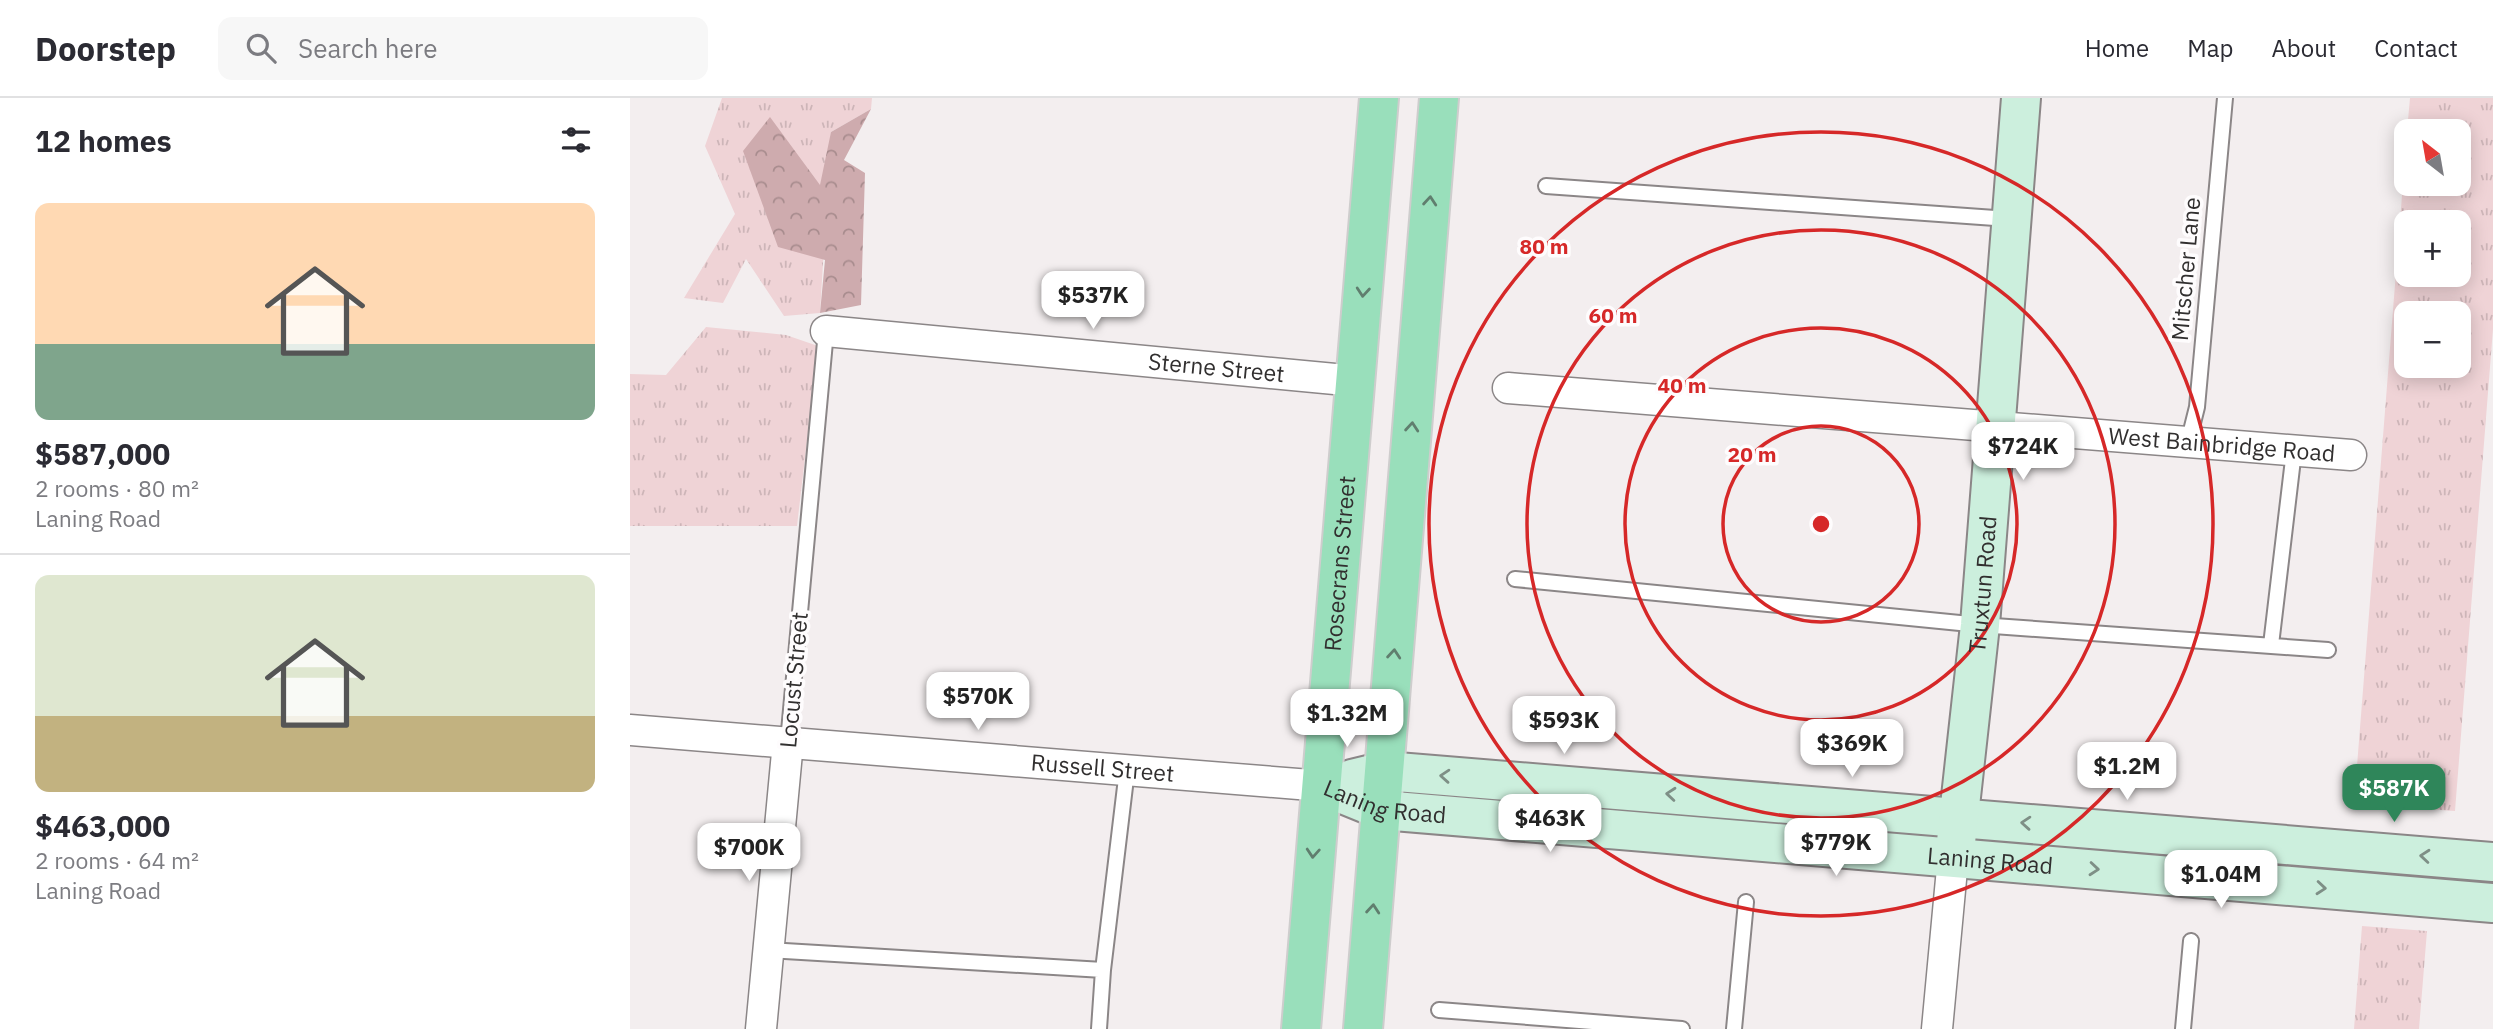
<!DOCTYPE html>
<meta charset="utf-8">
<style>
:root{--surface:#fff;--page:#f7f7f7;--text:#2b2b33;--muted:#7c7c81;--line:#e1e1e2;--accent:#2f865a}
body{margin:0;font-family:"IBM Plex Sans",sans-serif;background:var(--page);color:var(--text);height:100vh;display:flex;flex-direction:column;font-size:26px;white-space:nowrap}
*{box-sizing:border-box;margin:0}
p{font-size:23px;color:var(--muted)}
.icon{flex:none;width:38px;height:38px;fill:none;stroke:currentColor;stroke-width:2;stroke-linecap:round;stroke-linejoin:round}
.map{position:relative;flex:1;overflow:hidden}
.sheet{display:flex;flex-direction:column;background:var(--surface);width:630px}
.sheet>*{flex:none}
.needle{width:46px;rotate:329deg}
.tools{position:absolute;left:1764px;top:21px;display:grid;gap:14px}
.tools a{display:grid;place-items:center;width:77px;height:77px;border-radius:14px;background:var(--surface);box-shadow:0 4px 18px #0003;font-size:35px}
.price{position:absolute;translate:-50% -60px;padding:0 16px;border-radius:14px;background:#fff;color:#222;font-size:23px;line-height:46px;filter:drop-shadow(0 2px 4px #0008)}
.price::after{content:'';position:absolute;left:50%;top:42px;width:21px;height:16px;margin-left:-10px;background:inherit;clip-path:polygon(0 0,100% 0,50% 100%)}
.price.on{background:var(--accent);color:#fff}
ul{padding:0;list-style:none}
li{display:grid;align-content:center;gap:14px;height:371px;padding:0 35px}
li+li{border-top:2px solid var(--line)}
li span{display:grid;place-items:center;height:217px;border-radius:14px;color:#555}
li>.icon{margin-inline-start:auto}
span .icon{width:126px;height:126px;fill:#fffc;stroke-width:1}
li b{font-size:30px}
h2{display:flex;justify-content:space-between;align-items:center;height:84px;padding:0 35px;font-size:30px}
header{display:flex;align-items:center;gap:42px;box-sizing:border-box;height:98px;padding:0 35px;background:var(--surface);border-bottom:2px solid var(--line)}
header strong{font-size:33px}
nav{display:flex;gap:38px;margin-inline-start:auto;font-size:24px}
.search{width:490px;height:63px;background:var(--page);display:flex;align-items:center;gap:18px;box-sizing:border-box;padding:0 24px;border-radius:14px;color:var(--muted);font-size:26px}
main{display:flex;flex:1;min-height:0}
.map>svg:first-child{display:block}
</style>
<header>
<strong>Doorstep</strong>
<div class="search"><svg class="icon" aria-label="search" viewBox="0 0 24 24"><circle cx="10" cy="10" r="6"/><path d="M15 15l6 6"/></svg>Search here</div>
<nav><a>Home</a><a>Map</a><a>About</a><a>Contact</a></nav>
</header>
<main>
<section class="sheet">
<h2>12 homes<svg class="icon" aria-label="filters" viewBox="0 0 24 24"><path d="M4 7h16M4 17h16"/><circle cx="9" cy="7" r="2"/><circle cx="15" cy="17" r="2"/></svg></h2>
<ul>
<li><span style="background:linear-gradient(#ffd9b3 65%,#7fa58c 0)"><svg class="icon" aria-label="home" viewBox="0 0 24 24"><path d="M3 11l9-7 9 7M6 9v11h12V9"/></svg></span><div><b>$587,000</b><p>2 rooms · 80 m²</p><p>Laning Road</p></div></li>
<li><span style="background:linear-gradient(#dfe7d0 65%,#c2b280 0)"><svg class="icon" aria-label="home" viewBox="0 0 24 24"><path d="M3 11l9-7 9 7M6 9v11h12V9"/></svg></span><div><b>$463,000</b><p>2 rooms · 64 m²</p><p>Laning Road</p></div></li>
</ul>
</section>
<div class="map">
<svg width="1863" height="931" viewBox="0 0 1863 931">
<defs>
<pattern id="grass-tufts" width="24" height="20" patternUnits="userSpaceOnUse" patternTransform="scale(1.75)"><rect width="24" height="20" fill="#efd3d6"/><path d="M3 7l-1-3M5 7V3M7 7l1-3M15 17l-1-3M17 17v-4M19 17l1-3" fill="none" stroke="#cdb5b8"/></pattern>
<pattern id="forest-crowns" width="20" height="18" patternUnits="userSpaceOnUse" patternTransform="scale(1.75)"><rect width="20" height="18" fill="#ceabae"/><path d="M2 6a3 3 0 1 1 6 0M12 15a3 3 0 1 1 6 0" fill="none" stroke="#a88c8e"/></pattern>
</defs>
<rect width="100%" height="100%" fill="#f3eeef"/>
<path fill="url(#grass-tufts)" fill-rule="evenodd" d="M 92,0 L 242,0 L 241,11 L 201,34 L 190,215 L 154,218 L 116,161 L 93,205 L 54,200 L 105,116 L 75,48 Z
M 1780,0 L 1863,0 L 1863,231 L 1825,713 L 1724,706 L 1776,47 L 1776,86 L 1829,86 L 1829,33 L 1777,33 ZM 1829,124 L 1829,177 L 1776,177 L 1776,124 ZM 1829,215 L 1829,268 L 1776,268 L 1776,215 Z
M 76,229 L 156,237 L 188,248 L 167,428 L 0,428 L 0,276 L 36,277 Z
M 1732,828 L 1797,833 L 1789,931 L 1724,931 Z"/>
<path fill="url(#forest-crowns)" d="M 241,11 L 214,62 L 235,75 L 231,207 L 190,215 L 195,162 L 148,149 L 113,53 L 140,19 L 190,87 L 201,34 Z"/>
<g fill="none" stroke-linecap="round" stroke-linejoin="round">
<defs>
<path id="lane" d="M 916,88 L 1379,121
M 1558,345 L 1567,309 L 1595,0
M 885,481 L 1350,527 L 1698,552
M 1641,547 L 1664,353
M 158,644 L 196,233
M 138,852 L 473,872
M 809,912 L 1052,931
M 469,931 L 473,872 L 497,672
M 1104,931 L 1116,804
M 1553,931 L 1561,843"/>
<g id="street">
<path id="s1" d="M 196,233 L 726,283"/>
<path id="s2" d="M 878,290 L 1721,357"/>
<path id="s3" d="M 0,632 L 693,688"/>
<path d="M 131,931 L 158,644"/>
<path d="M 1307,931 L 1323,760"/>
</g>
<g id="secondary">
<path d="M 722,681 L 755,673 L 1863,764"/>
<path id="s4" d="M 693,688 L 752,712 L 1863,805"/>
<path id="s5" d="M 1326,744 L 1350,527 L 1391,0"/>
</g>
<g id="primary">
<path id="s6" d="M 671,931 L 749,0"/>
<path d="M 733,931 L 809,0"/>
</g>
</defs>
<use href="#lane" stroke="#8b8687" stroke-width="18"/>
<use href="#street" stroke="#8b8687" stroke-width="33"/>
<use href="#secondary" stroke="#8b8687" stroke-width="42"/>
<use href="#primary" stroke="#cecdcd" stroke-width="42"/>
<use href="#lane" stroke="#fff" stroke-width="14"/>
<use href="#street" stroke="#fff" stroke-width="30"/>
<use href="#secondary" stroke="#ccefdd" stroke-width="38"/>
<use href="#primary" stroke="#99dfbb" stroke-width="38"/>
</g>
<defs><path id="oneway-chevron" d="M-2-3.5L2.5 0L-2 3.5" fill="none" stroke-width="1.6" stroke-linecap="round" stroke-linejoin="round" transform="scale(1.75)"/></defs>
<g stroke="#607e6e">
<use href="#oneway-chevron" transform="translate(800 103) rotate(-85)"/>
<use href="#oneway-chevron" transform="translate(733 194) rotate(95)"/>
<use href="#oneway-chevron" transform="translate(782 329) rotate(-85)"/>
<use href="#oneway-chevron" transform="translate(764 556) rotate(-85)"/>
<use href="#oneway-chevron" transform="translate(683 755) rotate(94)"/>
<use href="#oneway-chevron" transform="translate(743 811) rotate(-85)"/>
</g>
<g stroke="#7e8f86">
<use href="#oneway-chevron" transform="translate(815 678) rotate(-176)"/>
<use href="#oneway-chevron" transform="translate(1041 696) rotate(-175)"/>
<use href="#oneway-chevron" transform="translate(1396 725) rotate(-176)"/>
<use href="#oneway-chevron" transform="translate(1795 758) rotate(-175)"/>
<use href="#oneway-chevron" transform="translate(1464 771) rotate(5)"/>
<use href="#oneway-chevron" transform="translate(1691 790) rotate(5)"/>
</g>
<g fill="none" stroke="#d62828" stroke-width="3.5">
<circle cx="1191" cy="426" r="98"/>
<circle cx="1191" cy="426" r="196"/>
<circle cx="1191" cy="426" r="294"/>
<circle cx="1191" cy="426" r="392"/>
</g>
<g text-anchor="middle" stroke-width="7" stroke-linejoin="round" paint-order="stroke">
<g font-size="23" fill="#312f2f" stroke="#fefcfd">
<text transform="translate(1556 171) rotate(-85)" y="8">Mitscher Lane</text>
<text dy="8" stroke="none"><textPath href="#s1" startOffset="392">Sterne Street</textPath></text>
<text dy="8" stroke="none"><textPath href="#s2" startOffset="716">West Bainbridge Road</textPath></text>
<text dy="8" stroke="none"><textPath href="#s6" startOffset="467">Rosecrans Street</textPath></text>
<text dy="8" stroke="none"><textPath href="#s5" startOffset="259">Truxtun Road</textPath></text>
<text transform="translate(164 582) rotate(-85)" y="8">Locust Street</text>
<text dy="8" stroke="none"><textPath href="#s3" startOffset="474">Russell Street</textPath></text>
<text dy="8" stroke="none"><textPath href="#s4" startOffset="65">Laning Road</textPath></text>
<text dy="8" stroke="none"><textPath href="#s4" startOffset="674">Laning Road</textPath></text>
</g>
</g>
<circle cx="1191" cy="426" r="10" fill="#d62828" stroke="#fefcfd" stroke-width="3.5"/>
<g font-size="21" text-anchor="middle" font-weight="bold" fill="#d62828" stroke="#fefcfd" stroke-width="7" stroke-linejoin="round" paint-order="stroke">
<text x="914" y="156">80 m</text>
<text x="983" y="225">60 m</text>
<text x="1052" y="295">40 m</text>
<text x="1122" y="364">20 m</text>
</g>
</svg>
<div class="tools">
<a><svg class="needle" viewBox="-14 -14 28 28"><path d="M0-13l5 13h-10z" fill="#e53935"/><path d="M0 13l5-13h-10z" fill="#7c7c81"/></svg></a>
<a>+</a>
<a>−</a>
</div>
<b class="price" style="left:463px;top:233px">$537K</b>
<b class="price" style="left:1393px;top:384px">$724K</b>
<b class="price" style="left:348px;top:634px">$570K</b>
<b class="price" style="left:717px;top:651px">$1.32M</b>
<b class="price" style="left:934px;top:658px">$593K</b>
<b class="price" style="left:1222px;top:681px">$369K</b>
<b class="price" style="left:1497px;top:704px">$1.2M</b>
<b class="price on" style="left:1764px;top:726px">$587K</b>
<b class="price" style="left:920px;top:756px">$463K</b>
<b class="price" style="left:1206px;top:780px">$779K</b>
<b class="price" style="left:119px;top:785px">$700K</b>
<b class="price" style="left:1591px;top:812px">$1.04M</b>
</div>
</main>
